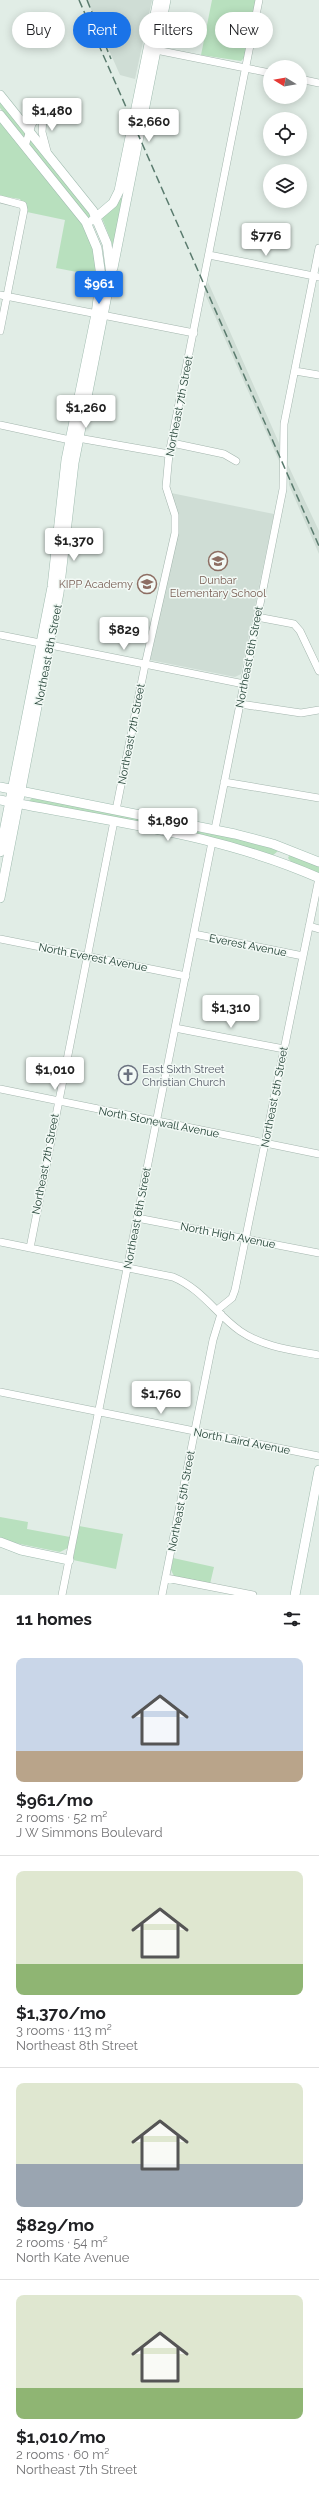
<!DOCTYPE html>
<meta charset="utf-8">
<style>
:root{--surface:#fff;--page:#f2f2f2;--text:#202124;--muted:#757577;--line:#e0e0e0;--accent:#1a73e8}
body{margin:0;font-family:Raleway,sans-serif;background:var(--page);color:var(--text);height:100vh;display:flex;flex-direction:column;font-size:15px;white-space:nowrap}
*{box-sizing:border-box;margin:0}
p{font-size:13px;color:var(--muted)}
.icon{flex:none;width:22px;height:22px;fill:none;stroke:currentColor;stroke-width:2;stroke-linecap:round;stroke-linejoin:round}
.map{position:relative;height:1595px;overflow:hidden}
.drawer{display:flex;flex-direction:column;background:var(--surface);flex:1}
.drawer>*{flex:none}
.guide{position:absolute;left:12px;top:12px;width:295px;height:36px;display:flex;gap:8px}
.needle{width:26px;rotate:281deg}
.tools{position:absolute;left:263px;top:60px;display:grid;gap:8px}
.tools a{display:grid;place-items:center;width:44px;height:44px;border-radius:50%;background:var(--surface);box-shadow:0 2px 10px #0003;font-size:20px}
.price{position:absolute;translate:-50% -34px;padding:0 9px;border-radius:4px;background:#fff;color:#222;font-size:13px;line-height:26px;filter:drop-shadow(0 1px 2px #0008)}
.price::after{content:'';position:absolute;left:50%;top:24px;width:12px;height:9px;margin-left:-6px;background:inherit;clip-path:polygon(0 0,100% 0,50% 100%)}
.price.on{background:var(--accent);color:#fff}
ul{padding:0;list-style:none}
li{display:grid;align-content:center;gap:8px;height:212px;padding:0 16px}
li+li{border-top:1px solid var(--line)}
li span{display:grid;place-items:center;height:124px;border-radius:8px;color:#555}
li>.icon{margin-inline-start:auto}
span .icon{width:72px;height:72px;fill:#fffc;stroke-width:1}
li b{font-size:17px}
h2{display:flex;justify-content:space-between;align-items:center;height:48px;padding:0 16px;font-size:17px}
.chip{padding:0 14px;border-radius:18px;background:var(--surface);box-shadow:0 2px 10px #0003;font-size:14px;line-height:36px}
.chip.on{background:var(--accent);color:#fff}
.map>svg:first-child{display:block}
</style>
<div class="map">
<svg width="319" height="1595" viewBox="0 0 319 1595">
<rect width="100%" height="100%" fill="#e1ede6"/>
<path fill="#cfddd5" d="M 87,0 L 152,0 L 135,79 L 120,75 Z
M 208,282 L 279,443 L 280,463 L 205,294 Z
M 288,465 L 319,531 L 319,554 L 289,485 Z
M 171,493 L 274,514 L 241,674 L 235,677 L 150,660 L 177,533 Z"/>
<path fill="#b8e0be" d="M 212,0 L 256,0 L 244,58 L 241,61 L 201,55 Z
M 0,100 L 26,131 L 26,136 L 24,137 L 0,108 Z
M 0,121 L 84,225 L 93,246 L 98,276 L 56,268 L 65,220 L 27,212 L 20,199 L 0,196 Z
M 30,138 L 93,217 L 89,219 L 29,144 Z
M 121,198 L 124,198 L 113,246 L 102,218 Z
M 32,798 L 249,839 L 278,851 L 272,856 L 28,802 Z
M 290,854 L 319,864 L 319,875 L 292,863 L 288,858 Z
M 0,1517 L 28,1522 L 27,1529 L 70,1537 L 68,1548 L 60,1552 L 0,1540 Z
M 79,1526 L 123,1534 L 116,1569 L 73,1560 Z
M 173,1558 L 214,1567 L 210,1584 L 174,1576 L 171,1570 Z"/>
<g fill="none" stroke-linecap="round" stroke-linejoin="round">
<defs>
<path id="street" d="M 156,50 L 270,73
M 300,79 L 319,83
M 44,104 L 42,132 L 47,151
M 25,146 L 32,124 L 42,112
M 0,199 L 23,205 L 24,210 L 0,331
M 209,255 L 319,277
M 0,295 L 194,333
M 295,371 L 319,375
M 0,425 L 70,440 L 78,438 L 169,454
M 172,443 L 224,454 L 236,461
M 257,617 L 294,624 L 300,631 L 319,671
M 0,635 L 244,684
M 240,704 L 301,713 L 319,710
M 224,782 L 319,798
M 116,810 L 145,665 L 175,533 L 175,515 L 166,487 L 169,454 L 259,0
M 215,829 L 283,489 L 284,424 L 319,248
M 309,926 L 319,929
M 194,934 L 303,956
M 0,939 L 186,976
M 175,1028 L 284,1049
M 0,1089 L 319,1154
M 137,1218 L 319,1253
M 0,1242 L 173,1277 C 202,1289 216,1314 240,1331 C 263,1347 292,1350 319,1355
M 30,1248 L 114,821
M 217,1310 L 232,1298 L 235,1290 L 319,878
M 0,1392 L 319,1456
M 166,1578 L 253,1595
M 62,1595 L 212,842
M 162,1595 L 213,1340 L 221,1314"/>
<path id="secondary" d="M 0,95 L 93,211 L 107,244 L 111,275 L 74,463 L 59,593 L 0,898
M 0,115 L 86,222 L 97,248 L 101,276 L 96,314 L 66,460 L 52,587 L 0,852
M 93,220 L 113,203 L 119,191 L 158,0
M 113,268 L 166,0
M 0,787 L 235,834 L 273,844 L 319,862
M 0,800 C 107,822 218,833 319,878
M 0,1542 L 21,1550 L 69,1560
M 295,1595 L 319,1470"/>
</defs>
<use href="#street" stroke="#a3b5ad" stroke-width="8"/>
<use href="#secondary" stroke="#a1bcb0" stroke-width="10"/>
<use href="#street" stroke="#fff" stroke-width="7"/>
<use href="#secondary" stroke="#fff" stroke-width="9"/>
<path stroke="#5a7b6e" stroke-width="1.5" stroke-dasharray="8 4" stroke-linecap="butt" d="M 79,0 L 319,546
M 87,0 L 111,59"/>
</g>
<defs>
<symbol id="school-ring" viewBox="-11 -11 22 22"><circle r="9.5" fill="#f2f9f5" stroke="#8d6e63" stroke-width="1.5"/><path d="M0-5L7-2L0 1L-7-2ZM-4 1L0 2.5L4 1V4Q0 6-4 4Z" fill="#8d6e63"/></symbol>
<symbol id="church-ring" viewBox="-11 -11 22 22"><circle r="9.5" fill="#f2f9f5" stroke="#6b7280" stroke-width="1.5"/><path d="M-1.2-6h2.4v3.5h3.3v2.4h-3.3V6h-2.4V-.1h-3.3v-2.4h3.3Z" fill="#6b7280"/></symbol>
</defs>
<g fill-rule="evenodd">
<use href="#school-ring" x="207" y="550" width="22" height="22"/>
<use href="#school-ring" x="136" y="573" width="22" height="22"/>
<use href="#church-ring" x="117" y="1064" width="22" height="22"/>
</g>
<g text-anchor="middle" stroke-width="3" stroke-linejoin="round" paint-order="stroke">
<g font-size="11" fill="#203f33" stroke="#f2f9f5">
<text transform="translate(179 406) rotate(-79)" y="4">Northeast 7th Street</text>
<text transform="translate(48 655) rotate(-79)" y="4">Northeast 8th Street</text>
<text transform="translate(249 657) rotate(-79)" y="4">Northeast 6th Street</text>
<text transform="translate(131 734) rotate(-79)" y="4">Northeast 7th Street</text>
<text transform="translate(248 945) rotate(11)" y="4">Everest Avenue</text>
<text transform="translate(93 957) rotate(11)" y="4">North Everest Avenue</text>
<text transform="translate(274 1097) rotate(-79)" y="4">Northeast 5th Street</text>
<text transform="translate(159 1122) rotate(11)" y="4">North Stonewall Avenue</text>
<text transform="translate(45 1164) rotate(-79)" y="4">Northeast 7th Street</text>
<text transform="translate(137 1218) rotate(-79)" y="4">Northeast 6th Street</text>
<text transform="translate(228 1235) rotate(11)" y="4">North High Avenue</text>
<text transform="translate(242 1441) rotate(11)" y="4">North Laird Avenue</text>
<text transform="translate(181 1501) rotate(-79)" y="4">Northeast 5th Street</text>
</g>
<g font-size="11" fill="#785e54" stroke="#f2f9f5">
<text x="218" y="584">Dunbar<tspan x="218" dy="13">Elementary School</tspan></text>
<text x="133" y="588" text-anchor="end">KIPP Academy</text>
</g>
<g font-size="11" fill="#5b616d" stroke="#f2f9f5" text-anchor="start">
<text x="142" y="1073">East Sixth Street<tspan x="142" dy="13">Christian Church</tspan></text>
</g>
</g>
</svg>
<div class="tools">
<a><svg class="needle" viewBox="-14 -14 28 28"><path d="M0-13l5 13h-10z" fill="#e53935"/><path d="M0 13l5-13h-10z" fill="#757577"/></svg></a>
<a><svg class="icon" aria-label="locate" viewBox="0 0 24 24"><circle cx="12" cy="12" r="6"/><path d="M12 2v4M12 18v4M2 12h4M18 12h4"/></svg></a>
<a><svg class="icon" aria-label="layers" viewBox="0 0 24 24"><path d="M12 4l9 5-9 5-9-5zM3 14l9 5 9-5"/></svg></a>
</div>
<b class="price" style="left:52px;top:132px">$1,480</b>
<b class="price" style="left:149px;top:143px">$2,660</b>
<b class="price" style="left:266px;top:257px">$776</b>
<b class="price on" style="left:99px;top:305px">$961</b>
<b class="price" style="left:86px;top:429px">$1,260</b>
<b class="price" style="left:74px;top:562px">$1,370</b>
<b class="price" style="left:124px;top:651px">$829</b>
<b class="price" style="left:168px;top:842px">$1,890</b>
<b class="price" style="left:231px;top:1029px">$1,310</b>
<b class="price" style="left:55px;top:1091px">$1,010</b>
<b class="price" style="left:161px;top:1415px">$1,760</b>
<div class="guide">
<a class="chip">Buy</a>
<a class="chip on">Rent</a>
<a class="chip">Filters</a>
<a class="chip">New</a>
</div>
</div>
<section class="drawer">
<h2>11 homes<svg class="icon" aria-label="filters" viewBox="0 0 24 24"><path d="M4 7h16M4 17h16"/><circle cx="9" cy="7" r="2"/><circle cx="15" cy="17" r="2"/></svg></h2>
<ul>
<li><span style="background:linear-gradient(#c9d6e8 75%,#b9a48a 0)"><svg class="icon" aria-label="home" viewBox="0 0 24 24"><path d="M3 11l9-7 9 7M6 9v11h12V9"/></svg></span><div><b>$961/mo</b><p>2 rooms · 52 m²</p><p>J W Simmons Boulevard</p></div></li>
<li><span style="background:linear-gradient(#dfe7d0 75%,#8fb573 0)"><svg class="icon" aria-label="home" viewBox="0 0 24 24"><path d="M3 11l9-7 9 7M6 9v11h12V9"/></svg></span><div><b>$1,370/mo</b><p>3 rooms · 113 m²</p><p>Northeast 8th Street</p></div></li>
<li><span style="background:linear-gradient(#dfe7d0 65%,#9aa5b1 0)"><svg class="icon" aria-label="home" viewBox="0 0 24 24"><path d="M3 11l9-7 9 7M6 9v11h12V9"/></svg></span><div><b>$829/mo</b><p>2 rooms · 54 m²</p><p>North Kate Avenue</p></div></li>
<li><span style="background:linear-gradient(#dfe7d0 75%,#8fb573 0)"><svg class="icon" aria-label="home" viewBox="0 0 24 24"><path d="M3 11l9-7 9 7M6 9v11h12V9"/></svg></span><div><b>$1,010/mo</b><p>2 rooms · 60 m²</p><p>Northeast 7th Street</p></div></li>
</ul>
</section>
